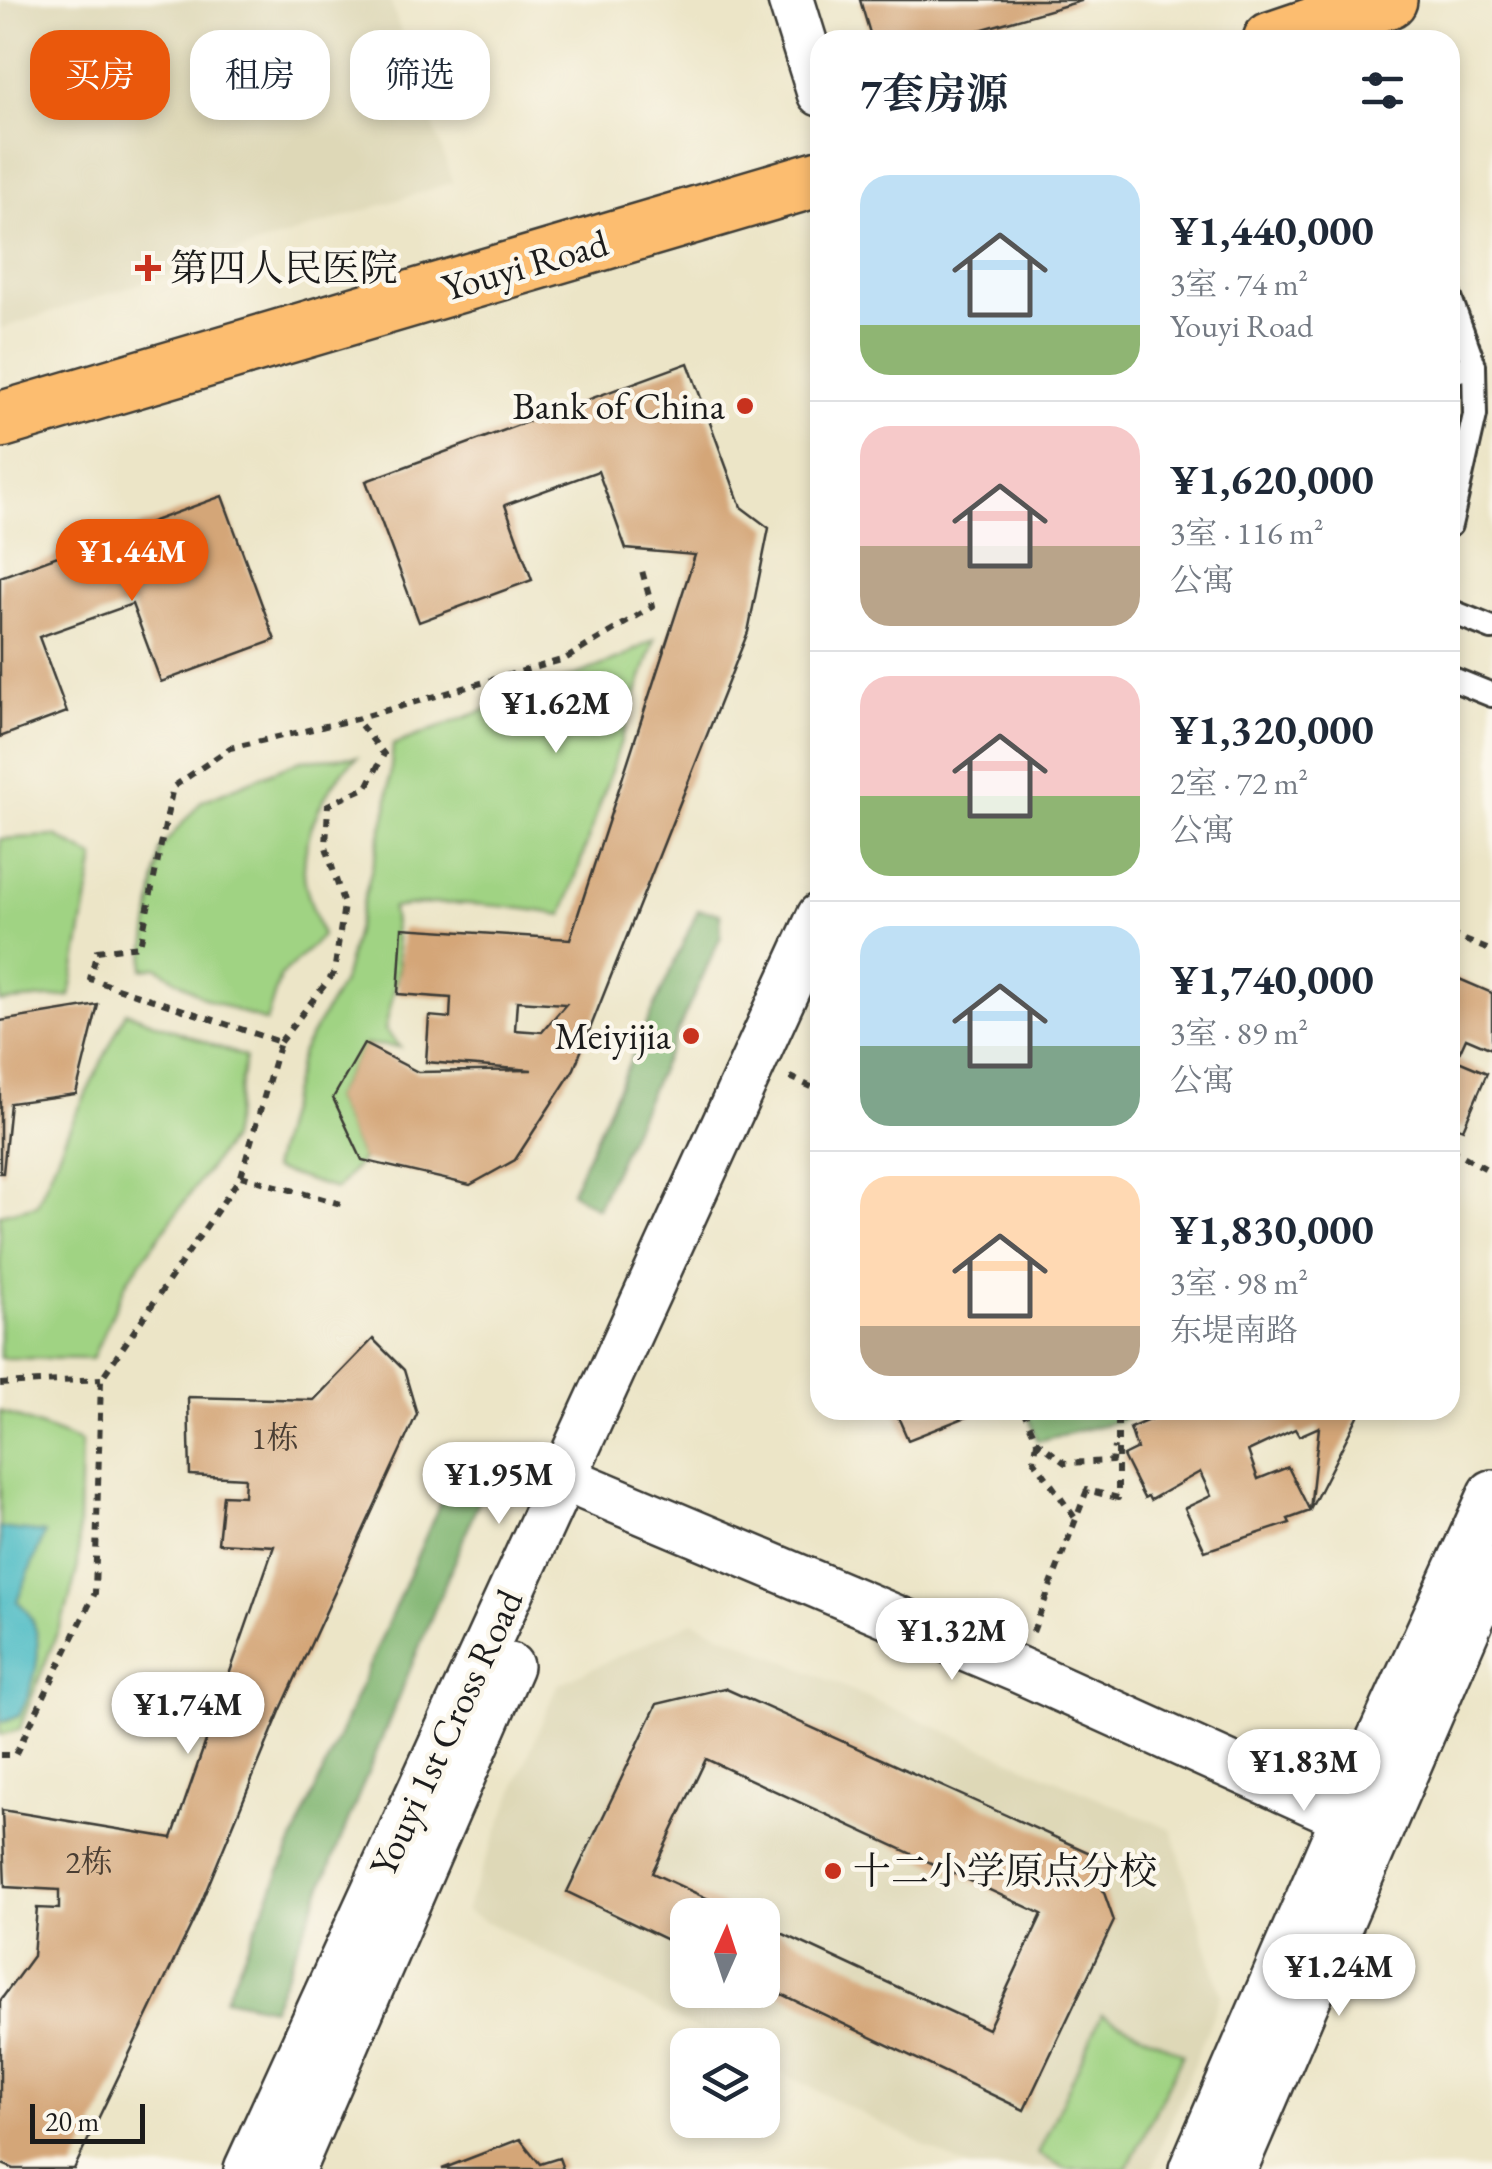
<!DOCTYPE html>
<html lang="zh">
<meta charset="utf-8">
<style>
:root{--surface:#fff;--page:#f2f2f3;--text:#1f2937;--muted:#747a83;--line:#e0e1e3;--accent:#ea580c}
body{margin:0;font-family:"EB Garamond","Noto Serif SC",serif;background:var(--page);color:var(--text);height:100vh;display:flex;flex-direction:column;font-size:38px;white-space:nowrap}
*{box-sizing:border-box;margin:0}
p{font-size:32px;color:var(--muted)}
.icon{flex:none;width:55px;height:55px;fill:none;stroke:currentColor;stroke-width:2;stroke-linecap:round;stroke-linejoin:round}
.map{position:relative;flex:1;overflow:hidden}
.side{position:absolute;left:810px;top:30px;width:650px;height:1390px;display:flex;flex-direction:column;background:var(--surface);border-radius:30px;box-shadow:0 5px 15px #0003}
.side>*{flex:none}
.top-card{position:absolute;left:30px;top:30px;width:630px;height:90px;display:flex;gap:20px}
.needle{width:65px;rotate:3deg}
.buttons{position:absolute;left:670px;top:1898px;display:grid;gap:20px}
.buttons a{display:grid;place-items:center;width:110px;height:110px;border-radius:20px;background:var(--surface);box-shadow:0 5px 15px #0003;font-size:50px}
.scale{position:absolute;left:30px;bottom:25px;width:115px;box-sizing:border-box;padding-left:10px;border:5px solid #1c1c1c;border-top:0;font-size:28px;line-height:35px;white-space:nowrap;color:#1c1c1c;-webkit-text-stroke:8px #fbf7ec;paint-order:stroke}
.price{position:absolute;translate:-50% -85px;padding:0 22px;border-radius:35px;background:#fff;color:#222;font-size:32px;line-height:65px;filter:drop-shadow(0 2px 5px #0008)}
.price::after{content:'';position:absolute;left:50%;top:60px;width:30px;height:22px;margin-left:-15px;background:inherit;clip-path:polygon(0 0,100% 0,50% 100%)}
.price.active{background:var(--accent);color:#fff}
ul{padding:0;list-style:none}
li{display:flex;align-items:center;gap:30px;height:250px;padding:0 50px}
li+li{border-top:2px solid var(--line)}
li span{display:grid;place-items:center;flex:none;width:280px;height:200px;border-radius:30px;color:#555}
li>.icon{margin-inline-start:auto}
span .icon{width:120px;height:120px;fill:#fffc;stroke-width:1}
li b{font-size:42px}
h2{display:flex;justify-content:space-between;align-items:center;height:120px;padding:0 50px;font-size:42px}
.pill{padding:0 35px;border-radius:30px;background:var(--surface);box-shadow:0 5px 15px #0003;font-size:35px;line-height:90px}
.pill.active{background:var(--accent);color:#fff}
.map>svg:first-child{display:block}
</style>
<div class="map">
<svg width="1492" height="2169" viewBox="0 0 1492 2169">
<rect width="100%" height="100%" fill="#fbf7ec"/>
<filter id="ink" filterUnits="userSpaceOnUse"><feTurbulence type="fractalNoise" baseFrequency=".01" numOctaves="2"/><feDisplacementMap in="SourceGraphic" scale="20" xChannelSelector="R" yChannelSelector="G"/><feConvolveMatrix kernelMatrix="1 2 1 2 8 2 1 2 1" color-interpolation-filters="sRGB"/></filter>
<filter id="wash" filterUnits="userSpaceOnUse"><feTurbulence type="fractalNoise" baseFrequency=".0048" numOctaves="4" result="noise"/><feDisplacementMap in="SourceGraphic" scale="40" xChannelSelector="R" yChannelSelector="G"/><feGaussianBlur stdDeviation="2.25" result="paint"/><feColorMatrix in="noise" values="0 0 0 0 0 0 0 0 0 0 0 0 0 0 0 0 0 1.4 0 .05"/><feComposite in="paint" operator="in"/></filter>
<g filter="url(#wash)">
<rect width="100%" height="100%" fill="#ece5c7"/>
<path fill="#ded8b7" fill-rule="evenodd" d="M 0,0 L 390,0 L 453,182 L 0,329 Z
M 693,1621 L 1172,1830 L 1221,1995 L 1152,2169 L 970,2169 L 763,2063 L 762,2045 L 727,2045 L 465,1911 L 557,1685 ZM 688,1915 L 762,1915 L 762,1990 L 688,1990 Z"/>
<path fill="#a0d383" stroke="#5e7850" stroke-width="2.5" d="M 655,639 L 563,915 C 505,905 451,899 392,908 L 399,968 L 385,1030 L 400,1047 L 364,1044 L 333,1098 L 362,1160 L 336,1189 L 272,1169 L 302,1051 L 343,981 L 387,809 L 393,745 L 621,658 Z
M 357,757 C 327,784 305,827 304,868 C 303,888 316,915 322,936 L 280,977 L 266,1022 L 204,998 L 157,967 L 143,969 L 160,849 L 202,801 L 301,760 Z
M 56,836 L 95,858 L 70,996 L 0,1002 L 0,839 Z
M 126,1012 L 245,1057 L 230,1139 L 127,1281 L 92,1359 L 0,1358 L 0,1214 L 37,1205 L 67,1133 Z
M 0,1411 L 81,1442 L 78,1566 L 68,1605 L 19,1730 L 0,1735 Z
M 1102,2014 L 1183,2054 L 1127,2169 L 1067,2169 L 1038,2154 Z"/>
<path fill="#80b571" stroke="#4e6846" stroke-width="2.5" d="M 698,910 L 720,913 L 721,936 L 597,1208 L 571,1192 Z
M 1026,1410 L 1145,1410 L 1118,1421 L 1037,1441 Z
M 473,1452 L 498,1464 L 488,1478 L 272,2008 L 225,1998 L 460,1457 Z"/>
<path fill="#4cbbc4" stroke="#346c70" stroke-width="2.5" d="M 0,1528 L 45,1533 L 17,1601 C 52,1629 36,1682 19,1716 L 0,1722 Z"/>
<g id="blocks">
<path fill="#d4a678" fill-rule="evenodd" d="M 860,0 L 1081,0 L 1081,1 L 945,40 L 872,40 Z
M 688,363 L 741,507 L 769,528 L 748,632 L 574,1069 L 515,1160 L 470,1185 L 362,1160 L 333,1098 L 364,1044 L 418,1072 L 532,1070 L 426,1062 L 429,1016 L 450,1018 L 451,998 L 398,994 L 402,928 L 570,939 L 695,555 L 626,549 L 598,471 L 505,505 L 532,580 L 419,622 L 366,481 ZM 517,1001 L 566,1004 L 542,1032 L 515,1030 Z
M 222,496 L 275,640 L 161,682 L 132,604 L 39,637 L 67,712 L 0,737 L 0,577 Z
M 1450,975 L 1492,993 L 1492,1049 L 1466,1038 L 1456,1060 L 1487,1073 L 1463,1129 L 1450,1124 Z
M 98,1005 L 76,1094 L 10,1103 L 3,1173 L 0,1173 L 0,1021 Z
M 373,1339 L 404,1370 L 417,1414 L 281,1709 L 196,1915 L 74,2169 L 14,2169 L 0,2163 L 0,2001 L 33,1956 L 37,1908 L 59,1909 L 59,1890 L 5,1887 L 2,1810 L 172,1838 L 274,1546 L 218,1543 L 223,1495 L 244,1496 L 245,1478 L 190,1475 L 188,1397 L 314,1400 Z
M 895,1410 L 984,1410 L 908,1440 Z
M 1172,1410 L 1361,1410 L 1310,1510 L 1319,1427 L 1299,1436 L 1295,1429 L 1248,1451 L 1258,1479 L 1288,1467 L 1310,1511 L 1288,1519 L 1290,1523 L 1205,1551 L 1185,1508 L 1211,1496 L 1200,1472 L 1150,1500 L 1148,1496 L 1144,1498 L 1123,1456 L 1137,1449 L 1130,1428 Z
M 724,1688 L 1090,1853 L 1114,1921 L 1024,2110 L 762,1985 L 762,1924 L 988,2029 L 1042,1914 L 706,1759 L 652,1873 L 743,1915 L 688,1915 L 688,1950 L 567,1892 L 657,1704 Z
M 520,2139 L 540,2164 L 559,2158 L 563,2169 L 442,2169 Z"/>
</g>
</g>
<g filter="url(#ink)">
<use href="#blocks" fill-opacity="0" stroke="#3b3a36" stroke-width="2.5"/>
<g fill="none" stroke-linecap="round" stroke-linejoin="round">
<defs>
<path id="lane" d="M 1450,298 L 1474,365 L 1450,373
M 1450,525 L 1475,415 L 1474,365
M 1450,611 L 1492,628
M 1450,678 L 1492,695"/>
<path id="street" d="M 791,0 L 820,93
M 587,1488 L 1019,1670 L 1344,1817
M 247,2169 L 820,916
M 292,2169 L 510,1666
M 1192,2169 L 1344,1817 L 1492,1493
M 1234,2169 L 1492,1571"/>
<path id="primary" d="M 1271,40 L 1389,0
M 0,420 L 820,178"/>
</defs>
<use href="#lane" stroke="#3b3a36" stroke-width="28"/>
<use href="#street" stroke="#3b3a36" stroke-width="50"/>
<use href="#primary" stroke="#3b3a36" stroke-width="60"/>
<path stroke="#3b3a36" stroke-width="6" stroke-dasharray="8 8" stroke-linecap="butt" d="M 1450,934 L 1492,951
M 280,1042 L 334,973 L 344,905 L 326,847 L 328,805 L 367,787 L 384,754 L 356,719
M 790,1077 L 820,1091
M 1450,1149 L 1492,1172
M 241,1176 L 280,1042 L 90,979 L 97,951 L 140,946 L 173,787 L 230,748 L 356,719 L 565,659 L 652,607 L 641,567
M 0,1384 L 101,1379
M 1023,1410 L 1037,1441 L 1065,1463 L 1112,1461 L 1114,1447
M 1118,1421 L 1145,1410
M 1037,1442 L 1034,1460 L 1075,1518
M 1033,1632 L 1087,1490 L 1118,1498 L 1118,1421
M 0,1755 L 15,1755 L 95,1593 L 101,1379 L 241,1176 L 341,1204"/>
<use href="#lane" stroke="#fff" stroke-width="22"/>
<use href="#street" stroke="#fff" stroke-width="45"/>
<use href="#primary" stroke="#fcbd6f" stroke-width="55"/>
</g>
</g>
<g fill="#c8321e" stroke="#fbf7ec" stroke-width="4">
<path d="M143 253h10v10h10v10h-10v10h-10v-10h-10v-10h10z"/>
<circle cx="745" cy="406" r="10"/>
<circle cx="691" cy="1036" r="10"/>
<circle cx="833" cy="1871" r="10"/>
</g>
<g text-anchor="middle" stroke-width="9" stroke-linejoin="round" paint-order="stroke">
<g font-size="32" fill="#4a3e33">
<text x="275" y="1449">1栋</text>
<text x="89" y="1873">2栋</text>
</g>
<g font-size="38" fill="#1c1c1c" stroke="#fbf7ec">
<text transform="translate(525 265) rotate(-16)" y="13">Youyi Road</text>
<text transform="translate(446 1733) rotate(-65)" y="13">Youyi 1st Cross Road</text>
</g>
<g font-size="38" fill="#1c1c1c" stroke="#fbf7ec" text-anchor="start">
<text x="170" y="281">第四人民医院</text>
<text x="725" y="419" text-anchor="end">Bank of China</text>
<text x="671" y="1049" text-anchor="end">Meiyijia</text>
<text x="853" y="1884">十二小学原点分校</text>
</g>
</g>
</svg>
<div class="buttons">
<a><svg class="needle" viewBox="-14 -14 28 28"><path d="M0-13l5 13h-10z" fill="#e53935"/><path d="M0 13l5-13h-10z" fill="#747a83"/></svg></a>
<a><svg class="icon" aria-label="layers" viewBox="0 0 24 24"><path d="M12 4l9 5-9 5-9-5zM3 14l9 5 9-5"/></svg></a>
</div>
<div class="scale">20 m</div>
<b class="price active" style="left:132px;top:604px">¥1.44M</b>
<b class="price" style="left:556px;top:756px">¥1.62M</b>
<b class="price" style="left:499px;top:1527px">¥1.95M</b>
<b class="price" style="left:952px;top:1683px">¥1.32M</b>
<b class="price" style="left:188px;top:1757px">¥1.74M</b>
<b class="price" style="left:1304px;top:1814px">¥1.83M</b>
<b class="price" style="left:1339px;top:2019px">¥1.24M</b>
<div class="top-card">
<a class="pill active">买房</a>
<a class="pill">租房</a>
<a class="pill">筛选</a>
</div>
<section class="side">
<h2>7套房源<svg class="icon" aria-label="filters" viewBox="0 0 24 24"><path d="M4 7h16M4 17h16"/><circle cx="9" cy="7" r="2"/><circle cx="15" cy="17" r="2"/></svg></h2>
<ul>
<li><span style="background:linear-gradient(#bfe0f5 75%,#8fb573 0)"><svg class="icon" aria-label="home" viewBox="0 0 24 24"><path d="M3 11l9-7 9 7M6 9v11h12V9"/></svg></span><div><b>¥1,440,000</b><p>3室 · 74 m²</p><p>Youyi Road</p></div></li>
<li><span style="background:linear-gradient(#f6c9c9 60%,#b9a48a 0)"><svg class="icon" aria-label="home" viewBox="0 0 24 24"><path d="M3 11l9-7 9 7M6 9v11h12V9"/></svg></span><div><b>¥1,620,000</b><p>3室 · 116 m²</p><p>公寓</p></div></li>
<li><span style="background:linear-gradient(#f6c9c9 60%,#8fb573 0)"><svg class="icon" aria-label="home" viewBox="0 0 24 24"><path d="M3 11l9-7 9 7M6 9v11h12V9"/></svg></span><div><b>¥1,320,000</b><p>2室 · 72 m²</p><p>公寓</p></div></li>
<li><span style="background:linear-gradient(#bfe0f5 60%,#7fa58c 0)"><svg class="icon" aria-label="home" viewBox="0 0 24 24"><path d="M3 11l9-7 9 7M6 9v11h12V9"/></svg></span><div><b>¥1,740,000</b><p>3室 · 89 m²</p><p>公寓</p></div></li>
<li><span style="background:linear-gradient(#ffd9b3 75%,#b9a48a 0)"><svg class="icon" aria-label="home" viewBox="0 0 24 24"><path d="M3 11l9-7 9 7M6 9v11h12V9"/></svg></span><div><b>¥1,830,000</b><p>3室 · 98 m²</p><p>东堤南路</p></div></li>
</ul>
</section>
</div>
